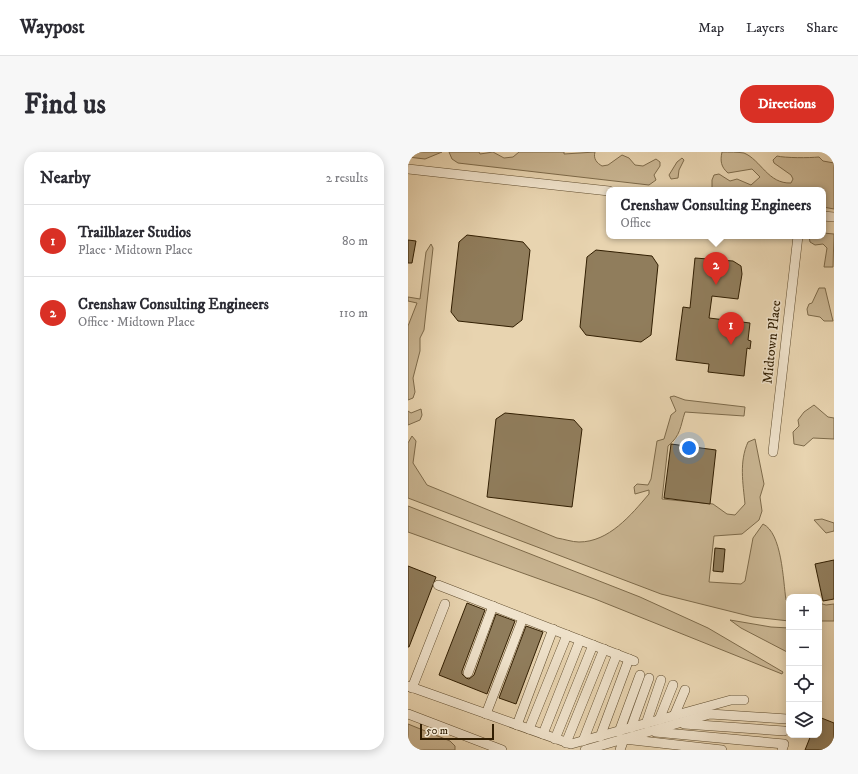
<!DOCTYPE html>
<meta charset="utf-8">
<style>
body{margin:0;font-family:"IM FELL DW Pica",serif;background:#f7f7f7;color:#2b2b33}
.controls{position:absolute;right:12px;bottom:12px;display:grid;overflow:hidden;border-radius:8px;box-shadow:0 2px 10px #0003}
.controls button{width:36px;height:36px;display:grid;place-items:center;padding:0;border:0;border-bottom:1px solid #e1e1e2;background:#fff;color:#2b2b33;font:20px sans-serif}
.scale{position:absolute;left:12px;bottom:10px;width:74px;box-sizing:border-box;padding-left:4px;border:2px solid #311e02;border-top:0;font-size:11px;line-height:14px;white-space:nowrap;color:#311e02;-webkit-text-stroke:3px #f0e3cc;paint-order:stroke}
.you{position:absolute;left:281px;top:296px;width:14px;height:14px;margin:-10px;border:3px solid #fff;border-radius:50%;background:#1a73e8;box-shadow:0 0 0 6px #1a73e833}
.badge{display:grid;place-items:center;width:26px;height:26px;border-radius:50%;background:#d93025;color:#fff;font-size:13px;font-weight:700}
.pin{position:absolute;translate:-50% -33px;filter:drop-shadow(0 1px 2px #0008)}
.pin::after{content:'';position:absolute;top:21px;width:14px;height:12px;background:inherit;clip-path:polygon(0 0,100% 0,50% 100%)}
.popup{position:absolute;left:198px;top:35px;width:220px;height:52px;box-sizing:border-box;display:grid;place-content:center;border-radius:8px;background:#fff;filter:drop-shadow(0 1px 3px #0005);font-size:13px;white-space:nowrap;color:#7c7c81}
.popup b{font-size:15px;color:#2b2b33}
.popup::after{content:'';position:absolute;left:50%;top:100%;margin-left:-8px;border:8px solid transparent;border-top-color:#fff}
.list{margin:0;padding:0;list-style:none}
h2{display:flex;justify-content:space-between;align-items:center;height:52px;margin:0;padding:0 16px;font-size:17px}
h2 small{font-size:13px;font-weight:400;color:#7c7c81}
.list li{display:grid;grid-template-columns:26px 1fr auto;gap:12px;align-items:center;box-sizing:border-box;height:72px;padding:0 16px;border-top:1px solid #e1e1e2}
.list b{display:block;font-size:15px;white-space:nowrap}
.list p{margin:0;font-size:13px;white-space:nowrap;color:#7c7c81}
.list em{font-size:13px;font-style:normal;color:#7c7c81}
.icon{flex:none;width:22px;height:22px;fill:none;stroke:currentColor;stroke-width:2;stroke-linecap:round;stroke-linejoin:round}
.map{position:relative;flex:none;width:426px;height:598px;overflow:hidden;border-radius:16px}
header{display:flex;align-items:center;gap:24px;box-sizing:border-box;height:56px;padding:0 20px;background:#fff;border-bottom:1px solid #e1e1e2}
header strong{font-size:19px}
nav{display:flex;gap:22px;margin-inline-start:auto;font-size:14px}
.intro{display:flex;align-items:center;justify-content:space-between;box-sizing:border-box;height:96px;padding:0 24px}
h1{margin:0;font-size:28px}
.button{padding:10px 18px;border-radius:16px;background:#d93025;color:#fff;font-size:14px;font-weight:700}
main{display:flex;gap:24px;padding:0 24px}
aside{flex:1;background:#fff;border-radius:16px;box-shadow:0 2px 10px #0003}
.map>svg:first-child{display:block}
</style>
<header>
<strong>Waypost</strong>
<nav><a>Map</a><a>Layers</a><a>Share</a></nav>
</header>
<div class="intro"><h1>Find us</h1><a class="button">Directions</a></div>
<main>
<aside>
<h2>Nearby<small>2 results</small></h2>
<ul class="list">
<li><span class="badge">1</span><div><b>Trailblazer Studios</b><p>Place · Midtown Place</p></div><em>80 m</em></li>
<li><span class="badge">2</span><div><b>Crenshaw Consulting Engineers</b><p>Office · Midtown Place</p></div><em>110 m</em></li>
</ul>
</aside>
<div class="map">
<svg width="426" height="598" viewBox="0 0 426 598">
<rect width="100%" height="100%" fill="#e8d4b0"/>
<filter id="stains"><feTurbulence type="fractalNoise" baseFrequency=".005" numOctaves="4"/><feColorMatrix values="0 0 0 0 .2 0 0 0 0 .09 0 0 0 0 .02 0 0 0 .5 -.17"/></filter>
<radialGradient id="worn" r=".72"><stop offset=".6" stop-color="#630" stop-opacity="0"/><stop offset="1" stop-color="#630" stop-opacity=".3"/></radialGradient>
<g fill="#c9b592" stroke="#7d6a4a">
<polygon points="0,0 34,0 17,7 0,5"/>
<path d="M 41,0 L 71,0 L 72,2 L 85,0 L 96,6 L 105,5 L 111,0 L 156,0 L 156,2 L 187,0 C 185,7 189,11 194,14 L 200,13 L 214,3 L 221,6 L 227,13 L 235,14 L 248,7 L 252,10 L 252,14 L 246,23 L 248,28 L 241,33 L 50,11 L 44,7 Z"/>
<path d="M 314,0 C 321,0 330,0 336,1 C 353,8 360,32 383,31 L 385,27 L 383,23 L 366,11 L 365,8 L 369,4 C 377,6 401,6 411,5 L 415,9 L 426,11 L 426,57 L 415,55 L 415,38 L 304,38 L 304,28 L 306,23 L 311,22 L 322,29 L 329,27 L 343,33 L 352,25 L 344,17 L 320,21 C 313,15 312,9 314,0 Z"/>
<polygon points="274,6 276,8 271,18 270,26 263,27 261,23 269,10"/>
<polygon points="415,81 426,82 425,115 416,115 419,96 415,92 407,93 402,90 401,84 415,84"/>
<polygon points="23,92 25,96 16,178 12,186 12,199 5,226 7,240 5,246 0,248 0,174 9,151 0,149 0,145 12,147 18,100"/>
<polygon points="411,136 417,136 425,169 416,169 412,165 400,163 399,157 401,152 404,151"/>
<path d="M 266,244 L 277,248 L 337,255 L 336,264 L 277,260 C 272,275 273,283 260,294 L 254,347 L 305,352 L 319,362 L 327,363 L 337,352 C 335,331 331,310 340,290 L 347,287 L 356,332 L 352,345 L 354,359 L 351,368 L 334,382 L 306,384 L 301,430 L 333,432 L 337,429 L 345,386 L 355,372 C 374,381 375,428 378,448 L 381,449 L 381,469 L 345,465 L 253,442 L 0,346 L 0,291 L 4,284 L 8,289 L 5,311 L 19,333 L 149,386 C 156,387 164,390 171,390 C 201,390 223,363 241,342 L 241,338 L 227,342 L 226,335 L 229,332 L 240,333 L 243,327 L 249,289 L 256,287 L 263,263 L 268,259 L 262,245 Z"/>
<polygon points="406,253 420,265 426,266 426,287 405,286 396,294 386,292 385,280 391,274 390,268 396,260"/>
<polygon points="13,257 14,263 12,268 0,273 0,259 3,261"/>
<polygon points="0,354 232,445 300,476 375,520 374,522 187,447 0,380"/>
<polygon points="414,367 426,371 426,379 418,381 406,368"/>
<polygon points="411,451 418,453 426,452 426,469 411,469"/>
<polygon points="322,468 363,475 381,476 381,501 333,476"/>
<polygon points="0,572 42,589 47,594 47,598 0,598"/>
</g>
<g fill="#907d5c" stroke="#311e02">
<polygon points="59,83 115,90 122,98 114,168 105,175 50,169 43,160 51,90"/>
<polygon points="0,88 8,89 4,111 0,111"/>
<polygon points="188,98 244,104 250,113 243,183 233,190 178,183 172,175 179,105"/>
<polygon points="287,106 325,109 333,114 334,122 330,147 304,144 301,166 342,171 340,188 343,189 342,197 339,196 336,224 300,220 301,212 268,208 275,155 282,156"/>
<polygon points="97,261 166,268 174,277 164,355 79,345 88,267"/>
<polygon points="263,292 308,298 302,352 256,346"/>
<polygon points="307,396 317,397 315,420 305,419"/>
<polygon points="426,408 426,447 415,449 407,412"/>
<polygon points="0,414 28,425 1,495 0,495"/>
<polygon points="59,451 77,458 54,519 54,522 58,526 61,527 66,523 88,462 107,469 79,542 31,523"/>
<polygon points="118,474 135,480 108,552 91,546"/>
<polygon points="411,565 426,571 426,598 397,598 403,583 411,583"/>
</g>
<g fill="none" stroke-linecap="round" stroke-linejoin="round">
<defs>
<g id="minor">
<polyline points="0,17 201,39"/>
<polyline points="415,64 426,65"/>
<polyline points="365,300 390,84"/>
<polyline points="30,433 226,509"/>
<polyline points="60,521 85,454"/>
<polyline points="0,534 163,592 323,548 336,548"/>
<polyline points="4,536 37,452"/>
<polyline points="0,562 94,598"/>
<polyline points="78,562 115,466"/>
<polyline points="266,564 277,538"/>
<polyline points="251,568 265,533"/>
<polyline points="238,572 253,528"/>
<polyline points="276,572 376,579"/>
<polyline points="109,573 145,477"/>
<polyline points="223,576 241,526"/>
<polyline points="121,577 159,483"/>
<polyline points="211,580 232,523"/>
<polyline points="247,580 376,592 374,598"/>
<polyline points="135,582 172,488"/>
<polyline points="192,585 221,507"/>
<polyline points="147,587 185,493"/>
<polyline points="175,589 209,502"/>
<polyline points="158,591 196,497"/>
<polyline points="177,598 302,562 379,567"/>
<polyline points="212,598 216,587 314,598"/>
</g>
</defs>
<use href="#minor" stroke="#5f4c2e" stroke-width="10"/>
<use href="#minor" stroke="#f0e3cc" stroke-width="9"/>
</g>
<g text-anchor="middle" dominant-baseline="central" stroke-width="3" stroke-linejoin="round" paint-order="stroke">
<g font-size="14" fill="#311e02" stroke="#f0e3cc">
<text transform="translate(364 190) rotate(-84)">Midtown Place</text>
</g>
</g>
<rect width="100%" height="100%" filter="url(#stains)"/>
<rect width="100%" height="100%" fill="url(#worn)"/>
</svg>
<div class="controls">
<button>+</button>
<button>−</button>
<button><svg class="icon" aria-label="locate" viewBox="0 0 24 24"><circle cx="12" cy="12" r="6"/><path d="M12 2v4M12 18v4M2 12h4M18 12h4"/></svg></button>
<button><svg class="icon" aria-label="layers" viewBox="0 0 24 24"><path d="M12 4l9 5-9 5-9-5zM3 14l9 5 9-5"/></svg></button>
</div>
<div class="scale">50 m</div>
<div class="you"></div>
<div class="pin badge" style="left:323px;top:193px">1</div>
<div class="pin badge" style="left:308px;top:133px">2</div>
<div class="popup"><b>Crenshaw Consulting Engineers</b>Office</div>
</div>
</main>
